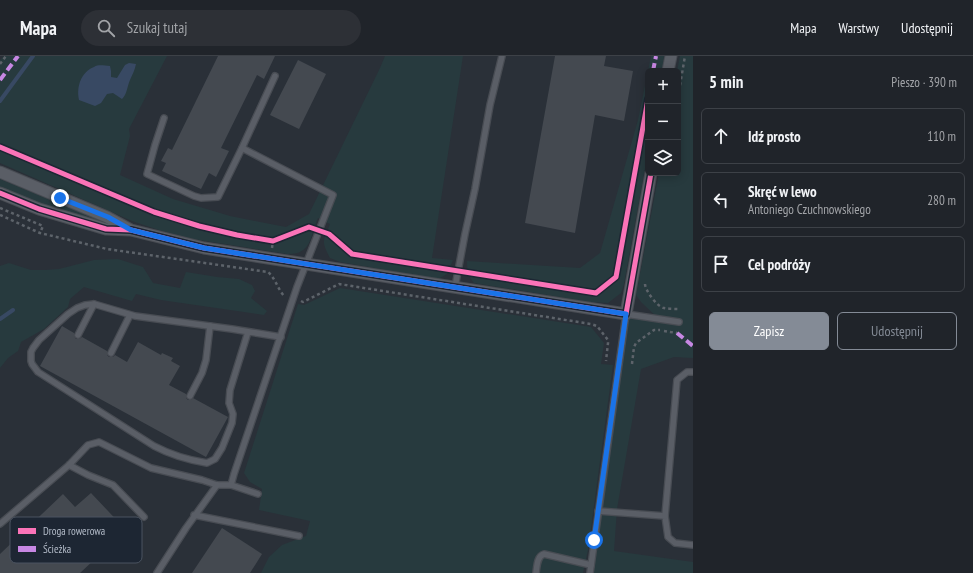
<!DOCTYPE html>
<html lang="pl">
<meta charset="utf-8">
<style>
body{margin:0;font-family:"PT Sans Narrow",sans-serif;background:#2d3036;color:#f1f3f6}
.controls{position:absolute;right:12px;top:12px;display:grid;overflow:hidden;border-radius:6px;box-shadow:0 2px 10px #0003}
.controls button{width:36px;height:36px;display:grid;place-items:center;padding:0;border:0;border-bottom:1px solid #3d4147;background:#20242a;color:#f1f3f6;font:20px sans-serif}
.stop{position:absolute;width:12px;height:12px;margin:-9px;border:3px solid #1a73e8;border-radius:50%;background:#fff}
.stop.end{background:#1a73e8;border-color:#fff;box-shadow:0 1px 4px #0008}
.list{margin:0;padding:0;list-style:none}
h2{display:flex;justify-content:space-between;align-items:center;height:52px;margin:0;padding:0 16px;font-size:17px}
h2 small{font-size:13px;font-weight:400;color:#a2a4a8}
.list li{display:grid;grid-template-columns:26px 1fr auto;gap:12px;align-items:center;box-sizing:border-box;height:56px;margin:0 8px 8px;padding:0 8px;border:1px solid #3d4147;border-radius:6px}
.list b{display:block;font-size:15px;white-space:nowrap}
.list p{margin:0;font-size:13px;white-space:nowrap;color:#a2a4a8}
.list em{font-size:13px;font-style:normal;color:#a2a4a8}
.actions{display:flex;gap:8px;padding:12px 16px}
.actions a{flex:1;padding:9px 0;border:1px solid #848b96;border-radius:6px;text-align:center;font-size:14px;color:#848b96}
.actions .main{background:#848b96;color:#fff}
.icon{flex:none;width:22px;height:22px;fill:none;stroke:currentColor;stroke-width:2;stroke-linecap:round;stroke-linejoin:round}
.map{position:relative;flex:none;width:693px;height:517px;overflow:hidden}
header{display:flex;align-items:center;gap:24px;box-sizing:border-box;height:56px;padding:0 20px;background:#20242a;border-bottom:1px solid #3d4147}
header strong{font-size:19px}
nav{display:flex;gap:22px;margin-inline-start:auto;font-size:14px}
.search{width:280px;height:36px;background:#2d3036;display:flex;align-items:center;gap:10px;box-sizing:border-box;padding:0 14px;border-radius:22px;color:#a2a4a8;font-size:15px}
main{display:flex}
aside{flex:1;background:#20242a}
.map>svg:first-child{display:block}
</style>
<header>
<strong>Mapa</strong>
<div class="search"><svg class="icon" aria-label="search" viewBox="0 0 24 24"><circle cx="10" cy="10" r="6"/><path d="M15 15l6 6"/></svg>Szukaj tutaj</div>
<nav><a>Mapa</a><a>Warstwy</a><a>Udostępnij</a></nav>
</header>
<main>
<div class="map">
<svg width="693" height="517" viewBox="0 0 693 517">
<rect width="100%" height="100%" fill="#2a3038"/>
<g fill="#273a3e">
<path d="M 4,0 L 167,0 L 129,73 L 130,80 L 120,119 L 173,143 L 230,160 L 260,166 L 286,171 L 309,158 L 380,12 L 385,0 L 463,0 L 432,202 L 453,204 L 447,218 L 438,223 L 340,206 L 330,202 C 321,185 323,185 330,168 L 318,162 C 310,180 312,199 287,198 L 193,183 L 162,175 L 132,165 L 0,107 L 0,4 Z"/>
<path d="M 651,0 L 664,0 L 663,15 L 648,15 L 648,96 L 624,228 L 621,237 L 608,247 L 590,246 L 474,227 C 468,220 467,214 467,205 L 580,212 L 600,197 L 638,64 Z"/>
<polygon points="680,0 693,0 693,302 674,301 641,313 617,453 614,495 693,506 693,517 590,517 626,258 659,263 641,246 636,239 659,117 678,117 678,15 677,15"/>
<polygon points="0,123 67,151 117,167 115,173 26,143 0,132"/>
<polygon points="118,203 143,211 153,227 180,232 186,216 217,221 239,223 252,229 255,235 251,242 267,255 264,259 161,244 136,238 132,245 84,231 70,243 68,251 44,273 21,286 18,295 8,302 0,312 0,210 9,207 31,214 45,214 59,213 94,204"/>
<polygon points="340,232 591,271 604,287 601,308 613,309 588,494 583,517 261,517 269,501 282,489 306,480 310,465 259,454 262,433 250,426 244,417 298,248 304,249"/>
</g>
<path fill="#384963" d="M 129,7 L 136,8 C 135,14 132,19 130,24 C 127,31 127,38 122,43 L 113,37 L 107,38 L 101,47 L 95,50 L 79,44 C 76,31 81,16 94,11 C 99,8 104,10 110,10 L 111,15 L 111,21 L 117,22 L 125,9 Z"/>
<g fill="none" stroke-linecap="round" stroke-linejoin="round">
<g stroke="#384963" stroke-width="4">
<polyline points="0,45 33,0"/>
<polyline points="0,263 13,254"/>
</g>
</g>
<g fill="#444950">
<polygon points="218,0 275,0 264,23 257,19 221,92 229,95 216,121 209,117 201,133 162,115 166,107 161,105 168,92 172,94"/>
<polygon points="555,0 606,0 604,10 633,15 624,65 595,59 575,177 525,167"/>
<polygon points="298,4 326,18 299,73 270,59"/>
<polygon points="62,270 74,277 74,280 76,283 79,283 82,281 107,295 107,299 109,301 113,301 115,299 127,306 138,286 161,299 162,297 173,302 171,305 180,310 169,329 186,338 186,342 188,344 191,344 193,342 228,361 206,401 40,310"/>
<polygon points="91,437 126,474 80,517 0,517 0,498 63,438 75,451"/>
<polygon points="222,472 262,498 250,517 192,517"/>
</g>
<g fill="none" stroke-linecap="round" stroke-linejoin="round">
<defs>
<g id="service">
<polyline points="164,62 155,89 147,118 194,140 201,142 218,141 242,92 275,20"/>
<polyline points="455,231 465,178 475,133 490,49 502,0"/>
<path d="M 248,276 L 230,334 L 229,347 L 233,358 L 232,367 L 222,392 L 215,403 L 207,407 C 188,404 171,399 154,390 L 38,316 L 32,308 L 31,305 L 31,296 L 33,292 L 39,284 L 68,258 L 77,252 L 85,249 L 94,248 L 135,260 L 232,273 L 281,281"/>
<polyline points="78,279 94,248"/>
<polyline points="111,297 130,259"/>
<polyline points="190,340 202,317 206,304 210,270"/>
<polyline points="69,409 88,419 113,429 144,461"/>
<polyline points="231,429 234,418 297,231 333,139 242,92"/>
<polyline points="598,455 665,460 668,481 675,487 693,489"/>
<polyline points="194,459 299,480"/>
<polyline points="665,460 677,324 687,316 693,316"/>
<polyline points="0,468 69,409 88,389 99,386 151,412 202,424 217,429 231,429 258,438"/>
<polyline points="157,517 186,472 217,429"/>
<path d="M 536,517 C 537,510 537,500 544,498 L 591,509"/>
<polyline points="590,517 626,258 679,266"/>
</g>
<g id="minor">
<polyline points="668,15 671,0"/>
<polyline points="0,116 107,161 129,173"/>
<polyline points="0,137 39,153 106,173 131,174 204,192 626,258 651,117"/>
</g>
</defs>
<use href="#service" stroke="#484c53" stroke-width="8"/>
<use href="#minor" stroke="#484c53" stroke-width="13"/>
<g stroke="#5d636a" stroke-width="2.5" stroke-dasharray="3 3" stroke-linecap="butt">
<polyline points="0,8 6,0"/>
<polyline points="678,41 685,0"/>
<polyline points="0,152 43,170 40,177"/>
<path d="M 0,159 L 40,177 L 107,193 L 268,216 C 276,223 278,234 285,241"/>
<polyline points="272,192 273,185"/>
<path d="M 645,228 C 645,234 657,251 664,252 C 669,253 675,253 680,253"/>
<polyline points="301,245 303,246 339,228 591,268 597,270 608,284 608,287 606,305"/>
<polyline points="664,275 677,277"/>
<polyline points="632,308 634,291 636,287 654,274 660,274"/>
</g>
<use href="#service" stroke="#5a5e66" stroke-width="5.5"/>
<use href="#minor" stroke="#5a5e66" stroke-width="11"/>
<g stroke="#c787e3" stroke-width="4" stroke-dasharray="8 4" stroke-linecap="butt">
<polyline points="653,15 656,0"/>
<polyline points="0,24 18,0"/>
<polyline points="677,277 693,290"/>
</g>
<defs>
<g id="cycleway">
<polyline points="0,91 154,156 199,170 237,179 273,185 309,171 329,178 352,198 596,237 616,221 648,43"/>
<polyline points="0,137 39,153 106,173 131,174 204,192 626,258 651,117"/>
</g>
</defs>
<use href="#cycleway" stroke="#1d2633" stroke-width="8"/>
<use href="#cycleway" stroke="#fb73b8" stroke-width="5"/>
</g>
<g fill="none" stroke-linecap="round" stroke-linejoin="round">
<polyline stroke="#1a73e8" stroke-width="5" points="60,142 108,161 131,174 204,192 626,258 594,484"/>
</g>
<rect x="10" y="461" width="132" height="46" rx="6" fill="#1d2633" stroke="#4a5360" stroke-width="1"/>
<rect x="18" y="472" width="18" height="6" fill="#fb73b8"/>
<rect x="18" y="490" width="18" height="6" fill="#c787e3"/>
<g font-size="11" fill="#b4bcc9">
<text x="43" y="479">Droga rowerowa</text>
<text x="43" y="497">Ścieżka</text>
</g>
</svg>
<div class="controls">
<button>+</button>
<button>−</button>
<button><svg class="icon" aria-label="layers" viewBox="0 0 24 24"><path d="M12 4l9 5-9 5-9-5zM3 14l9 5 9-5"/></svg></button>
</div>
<div class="stop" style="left:594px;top:484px"></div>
<div class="stop end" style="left:60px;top:142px"></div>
</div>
<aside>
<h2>5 min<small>Pieszo · 390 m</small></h2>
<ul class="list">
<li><svg class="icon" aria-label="ahead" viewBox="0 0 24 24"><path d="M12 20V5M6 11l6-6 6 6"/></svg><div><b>Idź prosto</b></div><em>110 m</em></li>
<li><svg class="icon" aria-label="left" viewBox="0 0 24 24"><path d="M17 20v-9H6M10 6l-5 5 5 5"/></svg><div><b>Skręć w lewo</b><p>Antoniego Czuchnowskiego</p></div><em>280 m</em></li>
<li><svg class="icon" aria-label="arrive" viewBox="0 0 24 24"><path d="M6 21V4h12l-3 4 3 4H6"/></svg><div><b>Cel podróży</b></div></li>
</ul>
<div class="actions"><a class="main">Zapisz</a><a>Udostępnij</a></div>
</aside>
</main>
